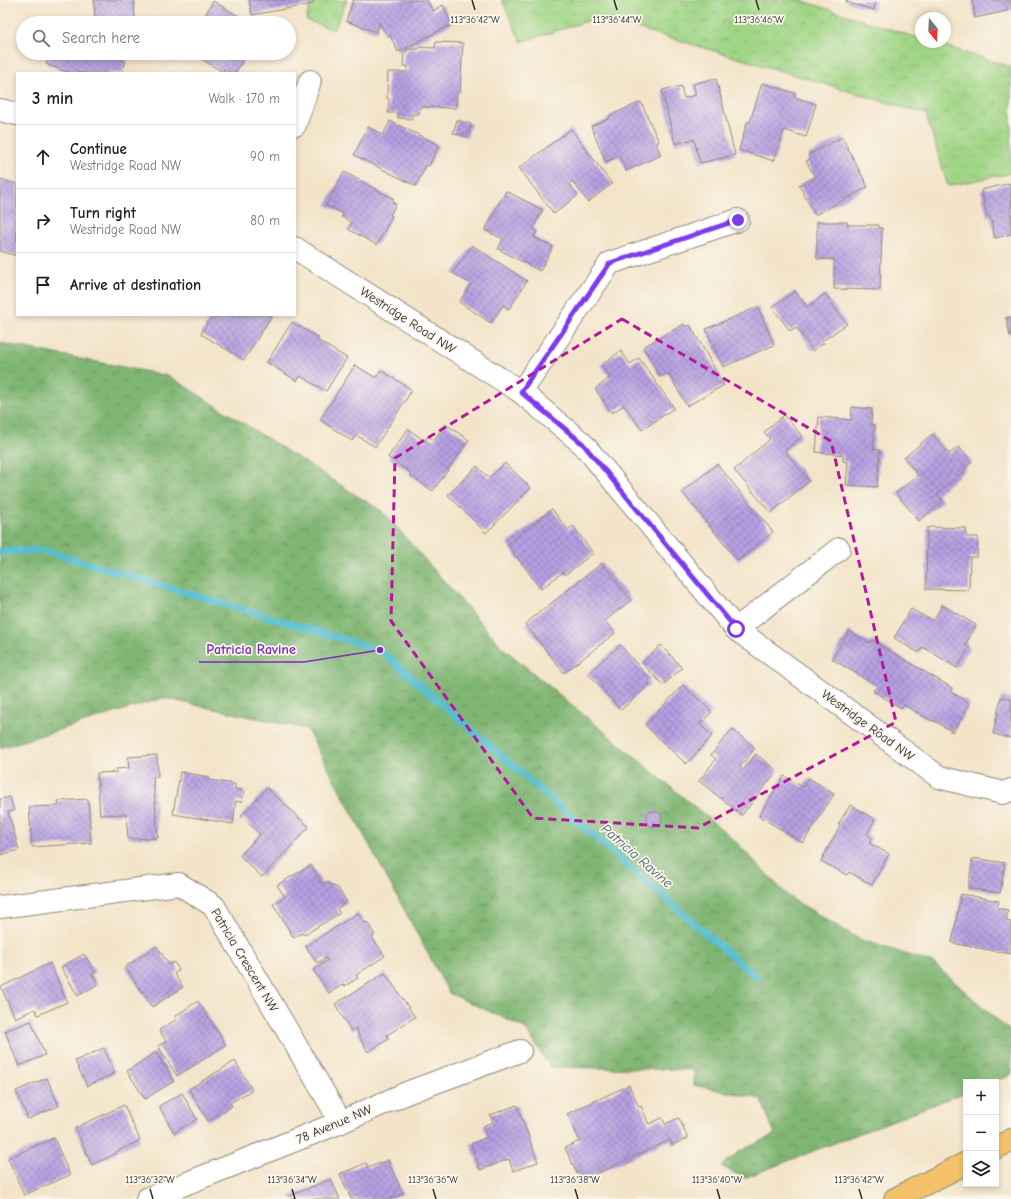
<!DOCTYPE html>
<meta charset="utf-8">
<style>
body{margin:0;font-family:"Comic Neue",sans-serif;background:#f2f2f2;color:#202124}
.controls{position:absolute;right:12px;bottom:12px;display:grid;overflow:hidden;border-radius:0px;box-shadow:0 2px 6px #0003}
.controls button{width:36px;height:36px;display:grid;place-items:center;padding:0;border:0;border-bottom:1px solid #e0e0e0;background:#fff;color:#202124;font:20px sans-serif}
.compass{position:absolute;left:915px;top:12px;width:36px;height:36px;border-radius:50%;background:#fff;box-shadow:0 2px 6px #0003;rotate:162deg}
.stop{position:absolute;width:12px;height:12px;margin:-9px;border:3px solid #7c3aed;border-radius:50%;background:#fff}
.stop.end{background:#7c3aed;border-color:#fff;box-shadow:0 1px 4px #0008}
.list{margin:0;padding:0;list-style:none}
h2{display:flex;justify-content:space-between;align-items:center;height:52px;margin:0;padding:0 16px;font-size:17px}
h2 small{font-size:13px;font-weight:400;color:#757577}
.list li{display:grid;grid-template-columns:26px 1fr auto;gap:12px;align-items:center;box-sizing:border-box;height:64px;padding:0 16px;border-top:1px solid #e0e0e0}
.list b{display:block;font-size:15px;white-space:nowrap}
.list p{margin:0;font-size:13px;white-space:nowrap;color:#757577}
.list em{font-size:13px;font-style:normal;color:#757577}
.icon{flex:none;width:22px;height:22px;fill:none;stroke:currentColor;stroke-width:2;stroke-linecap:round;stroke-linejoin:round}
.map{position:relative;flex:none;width:1011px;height:1199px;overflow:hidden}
.search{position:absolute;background:#fff;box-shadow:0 2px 6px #0003;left:16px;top:16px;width:280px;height:44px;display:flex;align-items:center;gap:10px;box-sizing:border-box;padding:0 14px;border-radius:22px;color:#757577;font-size:15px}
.panel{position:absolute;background:#fff;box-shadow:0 2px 6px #0003;left:16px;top:72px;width:280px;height:244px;border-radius:0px}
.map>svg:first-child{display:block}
</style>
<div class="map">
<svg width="1011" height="1199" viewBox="0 0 1011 1199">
<defs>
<pattern id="forest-crowns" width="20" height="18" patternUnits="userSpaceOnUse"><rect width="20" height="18" fill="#80b673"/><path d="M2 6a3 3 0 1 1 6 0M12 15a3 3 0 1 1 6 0" fill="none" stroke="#69945f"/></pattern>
<pattern id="park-crowns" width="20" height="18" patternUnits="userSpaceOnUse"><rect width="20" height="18" fill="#a0d586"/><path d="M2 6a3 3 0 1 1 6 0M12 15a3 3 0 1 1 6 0" fill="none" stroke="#8ab774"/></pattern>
<pattern id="building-cross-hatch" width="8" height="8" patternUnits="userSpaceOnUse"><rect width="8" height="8" fill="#b6a0e2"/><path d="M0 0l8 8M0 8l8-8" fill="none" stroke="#9483b7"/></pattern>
</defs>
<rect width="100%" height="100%" fill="#fbf7ec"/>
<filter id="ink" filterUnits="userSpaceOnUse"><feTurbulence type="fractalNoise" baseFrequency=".025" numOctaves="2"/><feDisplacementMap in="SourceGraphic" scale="8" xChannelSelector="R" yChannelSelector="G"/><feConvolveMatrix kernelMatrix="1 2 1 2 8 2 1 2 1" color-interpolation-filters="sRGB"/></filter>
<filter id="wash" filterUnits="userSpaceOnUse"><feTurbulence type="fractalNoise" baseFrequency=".012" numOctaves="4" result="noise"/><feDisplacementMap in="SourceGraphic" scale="16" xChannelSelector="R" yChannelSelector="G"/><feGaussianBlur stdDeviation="0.9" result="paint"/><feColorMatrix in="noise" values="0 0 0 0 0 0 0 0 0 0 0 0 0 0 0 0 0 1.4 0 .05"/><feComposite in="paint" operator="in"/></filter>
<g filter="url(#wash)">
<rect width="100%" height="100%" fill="#f3e4c9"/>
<polygon fill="url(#forest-crowns)" stroke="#56704f" points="0,343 169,376 383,512 502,647 731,837 789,897 859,939 933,963 1011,1032 1011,1075 993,1082 966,1082 966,1092 744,1178 721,1166 739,1152 775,1134 761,1099 694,1085 694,1070 550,1067 525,1028 449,993 307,729 163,698 0,748"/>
<g fill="url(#park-crowns)" stroke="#668058">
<polygon points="312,0 347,0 334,30 306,20"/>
<polygon points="502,0 800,0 921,39 921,42 932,42 1011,67 1011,173 948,186 926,114 600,17 521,42"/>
</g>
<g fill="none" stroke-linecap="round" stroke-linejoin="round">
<polyline stroke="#53bdd0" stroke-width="7" points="0,552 42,550 380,650 757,978"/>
</g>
<g id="blocks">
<g fill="url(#building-cross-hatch)">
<polygon points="94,0 134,0 135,22 95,23"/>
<polygon points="249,0 313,0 313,4 252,15"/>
<polygon points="353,0 427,0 433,11 443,5 452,24 398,52 390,35 387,36 379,22 377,32 346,21"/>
<polygon points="846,0 876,0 874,10 846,2"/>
<polygon points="972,0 1011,0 1011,10 975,18"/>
<polygon points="213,1 247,21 246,23 201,23"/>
<polygon points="436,42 463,43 460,92 457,92 456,108 420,107 419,114 412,114 412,119 398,118 398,113 388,113 389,99 387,98 388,72 407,72 408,66 403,66 404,52 407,52 407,49 419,49 419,47 435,48"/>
<polygon points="50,53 104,53 126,61 122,73 69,73 46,64"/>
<polygon points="191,53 248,53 235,73 231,73 224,69 223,72"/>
<polygon points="716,78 735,155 700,163 694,139 675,144 662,90 681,86 684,98 696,95 693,84"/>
<polygon points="762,83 795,93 794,97 816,104 806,137 784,130 774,161 739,150 747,122 750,122"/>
<polygon points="641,102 659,142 656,144 661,155 626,171 619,156 606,162 591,126 610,118 609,116"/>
<polygon points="457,120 471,124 467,137 453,133"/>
<polygon points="390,121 439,145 429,166 426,165 416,186 354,155 368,127 383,135"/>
<polygon points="571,129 612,184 588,202 572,181 569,184 578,195 554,214 519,168"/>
<polygon points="842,137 868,187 815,215 799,185 815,177 806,161 810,159 808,155"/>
<polygon points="344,172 394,199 392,202 396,204 390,215 392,216 377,245 348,229 352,223 342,217 344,214 326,205"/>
<polygon points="0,179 17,184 17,256 0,251"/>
<polygon points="1011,183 1011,234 995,238 990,216 987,217 981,190"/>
<polygon points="506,191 543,210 533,228 537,231 534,237 553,247 540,271 498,249 503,239 485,230"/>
<polygon points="817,222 847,222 847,225 879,225 879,228 882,228 880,290 834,289 834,259 817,259"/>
<polygon points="472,245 527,281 509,309 503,305 491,323 459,302 471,284 453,273"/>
<polygon points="795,291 807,307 825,294 847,324 822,341 824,343 813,351 796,327 790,331 772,307"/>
<polygon points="758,307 774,345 723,367 706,329"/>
<polygon points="212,315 272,315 244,360 201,334"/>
<polygon points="1011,317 1011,337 1010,337 1006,318"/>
<polygon points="292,322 319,338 317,340 347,358 326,391 300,376 297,381 267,362"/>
<polygon points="684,324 685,327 690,325 724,385 687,406 668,373 660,377 643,347"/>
<polygon points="621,351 630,364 639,358 674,408 642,430 624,405 612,413 595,389 610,378 601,365"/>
<polygon points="355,365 376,378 381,370 412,390 375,447 356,435 352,441 320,420"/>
<polygon points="852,407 872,409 871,425 875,425 873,449 880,450 877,487 846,485 848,462 843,461 843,455 816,452 819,417 851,420"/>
<polygon points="784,415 802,436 785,451 809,481 771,513 734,470 770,439 764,432"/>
<polygon points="445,424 469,440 433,491 410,475 411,473 388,457 408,429 425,441 428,436 434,440"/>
<polygon points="932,434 949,454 959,447 972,462 964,468 965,470 937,494 943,501 919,521 896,493 918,475 904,458"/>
<polygon points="505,463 531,488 486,533 448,495 477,466 489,478"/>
<polygon points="717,464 773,532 738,561 682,492"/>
<polygon points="552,509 568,530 573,526 593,553 565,575 563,572 541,589 507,544"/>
<polygon points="932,527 966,528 966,537 978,537 977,557 970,557 969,590 926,589 927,528"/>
<polygon points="602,563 631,600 605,621 615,633 564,673 525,624"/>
<polygon points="942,605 976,625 965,645 970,647 957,668 923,647 919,653 894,638 911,609 933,621"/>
<polygon points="849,631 870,643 872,640 952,688 950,691 970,704 953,732 933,720 932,721 904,705 901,708 873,691 877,686 832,659"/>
<polygon points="620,645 650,679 648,682 650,684 621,710 588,673"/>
<polygon points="661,645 682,668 663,685 642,663"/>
<polygon points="683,685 712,712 700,724 712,736 686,764 645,725"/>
<polygon points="1001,697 1011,699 1011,738 993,734"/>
<polygon points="732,729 755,748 740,767 743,770 756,754 777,771 742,815 699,781 716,759 711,755"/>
<polygon points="157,755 158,777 153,777 158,838 128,839 126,814 100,815 97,773 117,772 116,769 129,768 128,757"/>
<polygon points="180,772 209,777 208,780 235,784 235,789 244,791 242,802 236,801 233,824 173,814"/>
<polygon points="784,776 803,787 809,778 834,794 803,843 759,816"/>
<polygon points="267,788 309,827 262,877 240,856 260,834 241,816"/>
<polygon points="10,797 14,811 8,812 19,850 0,855 0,799"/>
<polygon points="88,799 91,843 32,847 29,807 59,806 58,801"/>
<polygon points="850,805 875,819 867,834 872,838 869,843 889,854 872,885 849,872 847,875 821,861 840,826 838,825"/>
<circle cx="654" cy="819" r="8"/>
<polygon points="973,858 1005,863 1000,893 968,888"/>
<polygon points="311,865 322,884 326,882 338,888 347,902 337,909 340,913 304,935 302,933 294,938 273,904 285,897 277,885"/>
<polygon points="961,894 999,901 997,908 1008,910 1006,921 1011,922 1011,954 952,943"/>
<polygon points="358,913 365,923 367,922 375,935 372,937 385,956 356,975 358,978 345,986 344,984 329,993 313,970 328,960 326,958 317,963 306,946"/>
<polygon points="157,946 169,965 174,962 179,970 174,974 183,987 152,1007 125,967"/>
<polygon points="84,954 95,972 92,974 98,984 78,996 61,967"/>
<polygon points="50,963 67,1002 38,1015 35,1009 15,1018 1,987"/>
<polygon points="385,973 415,1017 387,1035 389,1039 368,1052 357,1032 358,1031 356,1028 351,1031 335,1004"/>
<polygon points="198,1001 226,1045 177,1076 158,1046 166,1041 159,1030 177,1019 175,1016"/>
<polygon points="31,1021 45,1055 19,1066 5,1031"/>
<polygon points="104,1048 115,1073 87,1086 75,1061"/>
<polygon points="156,1052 174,1081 145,1099 127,1071"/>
<polygon points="235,1061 252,1090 230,1103 232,1106 208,1121 189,1089"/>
<polygon points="47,1078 59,1106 28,1119 16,1091"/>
<polygon points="629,1085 639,1107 641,1106 649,1124 662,1118 665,1124 679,1118 688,1138 672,1145 670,1140 581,1181 565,1148 580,1141 567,1114"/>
<polygon points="182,1093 197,1119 174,1133 159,1106"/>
<polygon points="124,1105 140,1140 116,1152 117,1153 92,1165 75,1128"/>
<polygon points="517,1105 538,1162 513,1171 509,1159 480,1170 471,1144 487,1137 483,1126 493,1122 490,1115"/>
<polygon points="54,1138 70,1175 24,1195 8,1158"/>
<polygon points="388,1160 403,1194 390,1199 351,1199 340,1174 366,1163 368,1168"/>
<polygon points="331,1179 340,1199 292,1199 290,1196"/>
</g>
</g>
</g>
<g filter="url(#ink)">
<use href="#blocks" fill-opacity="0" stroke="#8f887a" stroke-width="1"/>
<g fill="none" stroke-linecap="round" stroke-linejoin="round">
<defs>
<g id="minor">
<polyline points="0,110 17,114"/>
<polyline points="295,125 310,81"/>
<polyline points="295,248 521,392 583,444 736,629 939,777 1003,793 1011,790"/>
<polyline points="521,392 610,263 738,220"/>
<polyline points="736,629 839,549"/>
<polyline points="0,907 179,884 214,906 341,1122"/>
<polyline points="147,1199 341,1122 409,1092 520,1051"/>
</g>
<g id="highway">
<polyline points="996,1148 1011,1140"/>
<polyline points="895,1199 966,1163"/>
</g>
</defs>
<use href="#minor" stroke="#8f887a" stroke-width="24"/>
<use href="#highway" stroke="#8f887a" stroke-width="24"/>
<use href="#minor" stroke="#fff" stroke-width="22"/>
<use href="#highway" stroke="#f3c26a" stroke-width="22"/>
</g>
</g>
<g fill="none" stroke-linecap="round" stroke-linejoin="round" filter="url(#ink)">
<polyline stroke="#7c3aed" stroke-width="5" points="736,629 583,444 521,392 610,263 738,220"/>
</g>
<path fill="none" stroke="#b5179e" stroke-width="3" stroke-dasharray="8 5" stroke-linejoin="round" d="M 622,319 L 831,441 L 896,722 L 698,828 L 533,818 L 391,621 L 395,458 Z"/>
<path fill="none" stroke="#2b2b2b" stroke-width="1.5" d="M 472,0 L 475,10M 614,0 L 617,10M 756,0 L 759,10M 150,1189 L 153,1199M 292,1189 L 295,1199M 433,1189 L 436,1199M 575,1189 L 578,1199M 717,1189 L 720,1199M 859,1189 L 862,1199"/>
<g text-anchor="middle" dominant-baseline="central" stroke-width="3.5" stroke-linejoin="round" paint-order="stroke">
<g font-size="13" fill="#2b2b2b" stroke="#fbf7ec">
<text transform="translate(408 320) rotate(33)">Westridge Road NW</text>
<text transform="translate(868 725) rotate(36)">Westridge Road NW</text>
<text transform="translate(245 960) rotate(59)">Patricia Crescent NW</text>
<text transform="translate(334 1124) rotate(-23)">78 Avenue NW</text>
</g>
<g font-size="14" font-style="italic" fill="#395e65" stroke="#fbf7ec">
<text transform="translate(637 856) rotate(41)">Patricia Ravine</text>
</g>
</g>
<g font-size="10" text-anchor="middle" fill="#2b2b2b" stroke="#fbf7ec" stroke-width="3.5" stroke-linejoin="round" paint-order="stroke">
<text x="475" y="23">113°36'42"W</text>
<text x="617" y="23">113°36'44"W</text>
<text x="759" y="23">113°36'46"W</text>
<text x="150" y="1183">113°36'32"W</text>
<text x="292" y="1183">113°36'34"W</text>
<text x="433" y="1183">113°36'36"W</text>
<text x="575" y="1183">113°36'38"W</text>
<text x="717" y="1183">113°36'40"W</text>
<text x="859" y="1183">113°36'42"W</text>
</g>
<path fill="none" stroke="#7b2cbf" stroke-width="1.5" d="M380 650L304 662H199"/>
<circle fill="#7b2cbf" stroke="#fbf7ec" stroke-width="1.5" cx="380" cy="650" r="4"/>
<g font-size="14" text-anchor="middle" font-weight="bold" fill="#7b2cbf" stroke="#fbf7ec" stroke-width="3.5" stroke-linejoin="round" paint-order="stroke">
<text x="251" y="654">Patricia Ravine</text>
</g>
</svg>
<div class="controls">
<button>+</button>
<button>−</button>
<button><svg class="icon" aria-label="layers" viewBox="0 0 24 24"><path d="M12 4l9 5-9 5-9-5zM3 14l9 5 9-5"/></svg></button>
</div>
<svg class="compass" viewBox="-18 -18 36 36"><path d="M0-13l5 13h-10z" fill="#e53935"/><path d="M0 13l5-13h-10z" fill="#757577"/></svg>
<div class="stop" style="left:736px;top:629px"></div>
<div class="stop end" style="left:738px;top:220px"></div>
<div class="search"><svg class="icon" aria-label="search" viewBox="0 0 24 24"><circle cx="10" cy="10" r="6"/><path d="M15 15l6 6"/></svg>Search here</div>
<section class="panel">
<h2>3 min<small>Walk · 170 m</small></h2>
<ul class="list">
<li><svg class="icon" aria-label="ahead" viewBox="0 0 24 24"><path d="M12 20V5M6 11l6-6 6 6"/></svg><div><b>Continue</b><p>Westridge Road NW</p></div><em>90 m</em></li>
<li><svg class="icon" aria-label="right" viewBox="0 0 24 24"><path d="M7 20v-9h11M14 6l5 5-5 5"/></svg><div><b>Turn right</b><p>Westridge Road NW</p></div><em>80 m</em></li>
<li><svg class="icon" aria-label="arrive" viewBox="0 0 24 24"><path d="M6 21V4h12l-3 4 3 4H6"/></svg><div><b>Arrive at destination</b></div></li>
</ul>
</section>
</div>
